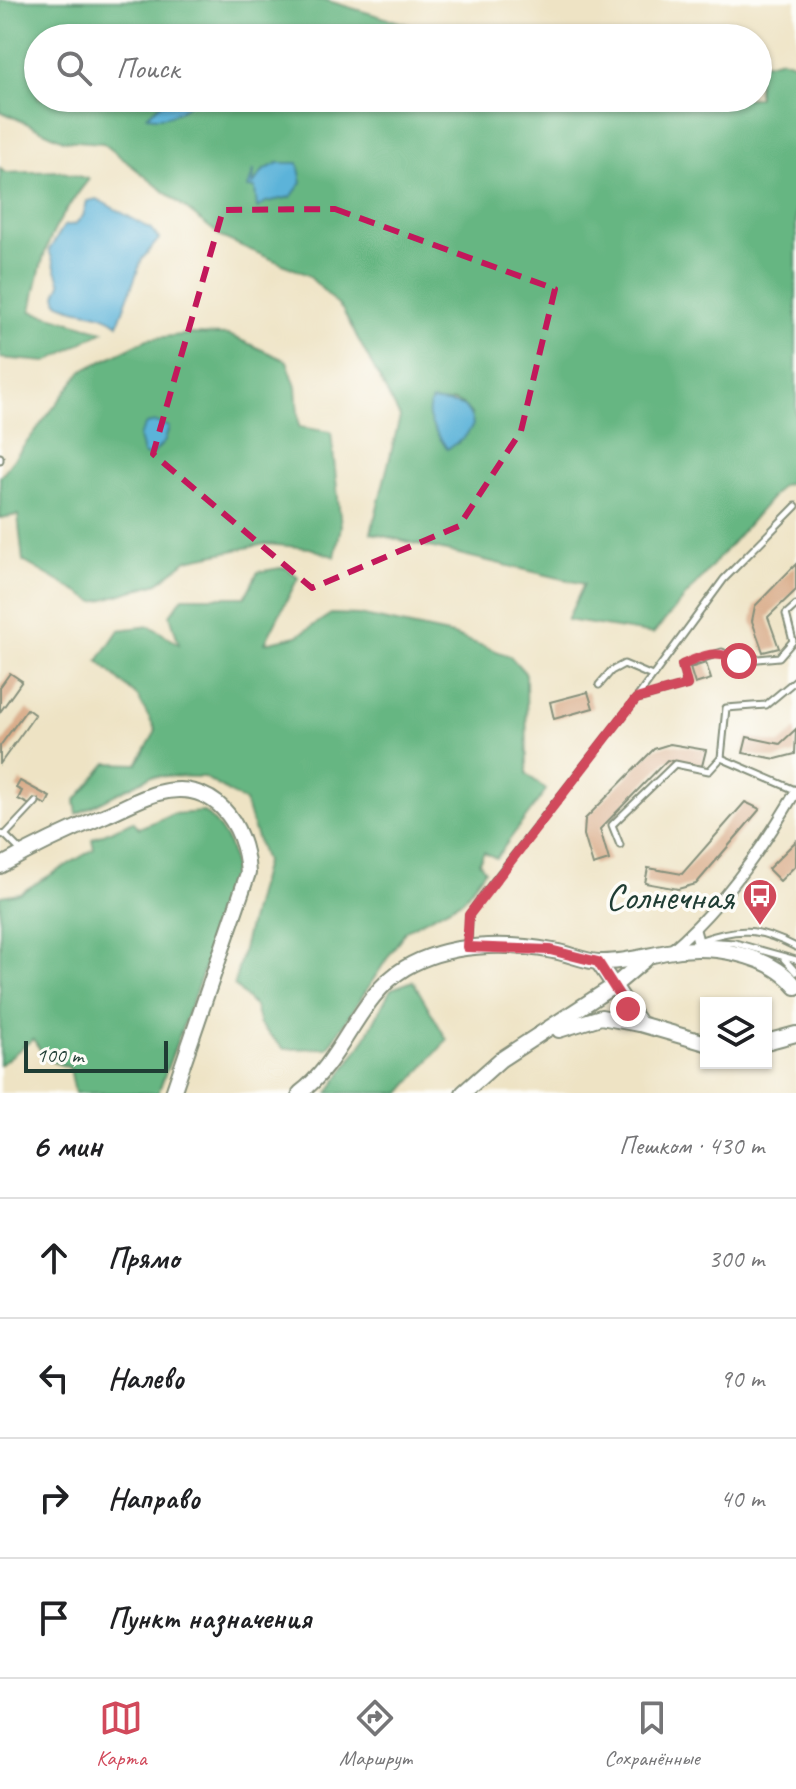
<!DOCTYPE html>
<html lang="ru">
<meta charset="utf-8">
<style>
body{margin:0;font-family:Caveat,sans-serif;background:#f6f6f6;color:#202124}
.controls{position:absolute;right:24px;bottom:24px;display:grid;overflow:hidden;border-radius:0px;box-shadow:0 2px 6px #0004}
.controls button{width:72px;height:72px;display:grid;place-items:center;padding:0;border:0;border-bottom:2px solid #e0e0e0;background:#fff;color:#202124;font:40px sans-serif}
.scale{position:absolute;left:24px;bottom:20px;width:144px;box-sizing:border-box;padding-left:8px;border:4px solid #1f3d34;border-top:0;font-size:22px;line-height:28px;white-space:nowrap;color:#1f3d34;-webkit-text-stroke:6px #fdfcf7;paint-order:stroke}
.stop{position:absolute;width:24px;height:24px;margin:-18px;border:6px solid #d1495b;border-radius:50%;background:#fff}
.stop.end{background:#d1495b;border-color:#fff;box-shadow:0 2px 8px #0008}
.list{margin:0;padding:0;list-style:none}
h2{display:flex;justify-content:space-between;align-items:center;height:104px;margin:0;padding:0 32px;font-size:34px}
h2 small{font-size:26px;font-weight:400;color:#757577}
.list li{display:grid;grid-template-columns:52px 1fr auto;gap:24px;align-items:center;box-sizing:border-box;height:120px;padding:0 32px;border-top:2px solid #e0e0e0}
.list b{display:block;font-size:30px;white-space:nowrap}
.list em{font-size:26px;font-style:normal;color:#757577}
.icon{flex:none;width:44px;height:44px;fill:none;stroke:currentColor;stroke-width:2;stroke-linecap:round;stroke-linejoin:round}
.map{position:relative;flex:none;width:796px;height:1093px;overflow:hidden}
.search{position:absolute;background:#fff;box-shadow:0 2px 6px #0004;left:24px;right:24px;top:24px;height:88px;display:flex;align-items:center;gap:20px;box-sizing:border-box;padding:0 28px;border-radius:44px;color:#757577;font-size:30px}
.sheet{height:584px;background:#fff}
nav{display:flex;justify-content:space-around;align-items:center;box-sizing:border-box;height:112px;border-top:2px solid #e0e0e0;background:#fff;font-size:22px;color:#757577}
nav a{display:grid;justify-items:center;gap:4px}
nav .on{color:#d1495b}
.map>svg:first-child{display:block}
</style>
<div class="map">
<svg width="796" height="1093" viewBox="0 0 796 1093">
<rect width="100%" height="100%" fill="#fdfcf7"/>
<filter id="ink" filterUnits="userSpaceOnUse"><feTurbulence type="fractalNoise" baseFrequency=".0125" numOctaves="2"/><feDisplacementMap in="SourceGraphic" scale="16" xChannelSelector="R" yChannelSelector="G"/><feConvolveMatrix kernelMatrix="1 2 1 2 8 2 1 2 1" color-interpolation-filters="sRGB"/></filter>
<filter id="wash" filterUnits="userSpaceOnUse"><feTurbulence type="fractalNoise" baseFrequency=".006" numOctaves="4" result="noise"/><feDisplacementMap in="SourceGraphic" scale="32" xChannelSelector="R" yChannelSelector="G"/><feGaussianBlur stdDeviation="1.8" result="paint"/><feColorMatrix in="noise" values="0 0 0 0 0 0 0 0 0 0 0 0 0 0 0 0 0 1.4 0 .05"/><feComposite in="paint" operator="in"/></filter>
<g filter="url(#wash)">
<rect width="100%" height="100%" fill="#eee3c4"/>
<g fill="#66b682" stroke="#427a5b" stroke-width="2" fill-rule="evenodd">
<path d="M 0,0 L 325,0 L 453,38 L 38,38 L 38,98 L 175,98 L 162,103 L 148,116 L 192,100 L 185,98 L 758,98 L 758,65 L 782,59 L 796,64 L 796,483 L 782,485 L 653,634 L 567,620 L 584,584 L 371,533 L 400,417 L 342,309 L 308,275 L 223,238 L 103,143 L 63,140 L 0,111 ZM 264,170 L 293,191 L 291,197 L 266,201 L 255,188 L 249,188 L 253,174 L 252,186 ZM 454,401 L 463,405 L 472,415 L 458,443 L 444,444 C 437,419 423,431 443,403 Z"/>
<path d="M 0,168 L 5,173 L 59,171 L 89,179 C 50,227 42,251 31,311 L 103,331 L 47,362 L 0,358 Z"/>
<polygon points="190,334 229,335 287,361 296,387 299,427 331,432 341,526 335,557 310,548 265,544 187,560 158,583 95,602 23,561 18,515 0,518 0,477 82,371 147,339"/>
<polygon points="286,567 298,578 265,643 297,636 331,614 359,615 453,635 510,656 526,674 527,774 546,790 496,858 484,852 479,862 485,870 463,900 406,930 328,1048 284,1049 260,1025 255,1007 234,985 265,862 245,802 204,777 151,776 77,814 75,801 107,763 137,764 156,731 138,697 98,661 119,630 150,626 179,644 170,615 183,597 245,597 258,572"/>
<path d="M 204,812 C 231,835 236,857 233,891 L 158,1093 L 75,1093 L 70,1068 L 47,1060 L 33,1039 L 0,1065 L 0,896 L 20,893 L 94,849 L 92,839 L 133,821 L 139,828 L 173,814 Z"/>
<polygon points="413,981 447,1040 401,1093 328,1093 365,1039 391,989"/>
</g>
<g fill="#5cb3d9" stroke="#3e7886" stroke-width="2">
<path d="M 185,98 L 193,100 C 180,113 167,120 147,116 L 162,103 Z"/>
<polygon points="278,163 298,163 302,182 291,197 266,202 257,208 255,188 248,188 254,170 253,185 264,170"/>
<path d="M 97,199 L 151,229 L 159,239 L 142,259 L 118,324 C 100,309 78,314 58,303 L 56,295 L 61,284 L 49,250 L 64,226 L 75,224 L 83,216 L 87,201 Z"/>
<path d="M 432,401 C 452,405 469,399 473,425 L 464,438 L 447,449 C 439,434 421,418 432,401 Z"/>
<polygon points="156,422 169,427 165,441 150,457 143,454 139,436 146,424"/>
</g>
<g id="blocks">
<g fill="#d9ac89">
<polygon points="796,564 796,590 768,617 779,648 763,652 752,621 755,606"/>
<polygon points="706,663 711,679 695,684 690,668"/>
<polygon points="10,673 22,681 0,712 0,687"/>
<polygon points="588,692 593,708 554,719 550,702"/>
<polygon points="27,709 35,715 0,764 0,746"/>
<polygon points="796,729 795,754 776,759 743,753 747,737 780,744"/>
<polygon points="670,744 706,750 702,766 667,760 600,829 609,860 593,865 584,835 585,819 654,749"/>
<polygon points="20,781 50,797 46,805 34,798 30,805 18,799 22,791 16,788"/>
<polygon points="745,802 760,809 696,884 678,889 645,883 648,868 682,874"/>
<polygon points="796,841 796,865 780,881 768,869"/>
</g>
</g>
</g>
<g filter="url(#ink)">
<use href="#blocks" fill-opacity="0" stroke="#86907c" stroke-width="2"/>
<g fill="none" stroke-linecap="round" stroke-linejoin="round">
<defs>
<g id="lane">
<polyline points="0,457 0,460"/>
<polyline points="599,685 611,671 624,664 652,676"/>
<polyline points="637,699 687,685 682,665 722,652 739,661 779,657 793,641 786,614 796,605"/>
<polyline points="721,758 726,708 766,705 796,680"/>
<polyline points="0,834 5,835 36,802"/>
<polyline points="5,835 21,851"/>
<polyline points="620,845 612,825 675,764 709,771 721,758 795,790"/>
<path d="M 698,941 C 738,927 757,927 796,947"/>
<polyline points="703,941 735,943 796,960"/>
<polyline points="468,945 469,915 480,899 636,699 724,579 796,506"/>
<polyline points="784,959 796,972"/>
</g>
<g id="street">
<polyline points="695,930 698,941"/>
<path d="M 670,951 C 720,909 763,848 796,791"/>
</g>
<g id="secondary">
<path d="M 0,866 C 34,847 70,830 106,815 C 123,808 140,798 158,793 C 214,778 245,823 248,873 L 173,1093"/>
<polyline points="598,962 640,1024 706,1043"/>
<polyline points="559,1030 601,1017 639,1024"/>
<polyline points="766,1042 796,1034"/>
<path d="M 300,1093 C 344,1060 357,997 405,968 C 447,943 505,942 553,951 C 568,953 585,962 600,962 C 623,963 645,956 667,952 C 708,944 770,953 796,987"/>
<polyline points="463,1093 500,1060 615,985 646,959"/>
</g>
</defs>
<use href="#lane" stroke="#86907c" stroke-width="9"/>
<use href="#street" stroke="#86907c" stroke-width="13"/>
<use href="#secondary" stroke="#86907c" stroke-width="18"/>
<use href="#lane" stroke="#fff" stroke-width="5"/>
<use href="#street" stroke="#fff" stroke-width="9"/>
<use href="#secondary" stroke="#fff" stroke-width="14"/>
</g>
</g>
<g fill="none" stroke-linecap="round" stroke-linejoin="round" filter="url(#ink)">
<path stroke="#d1495b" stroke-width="10" d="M 628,1009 L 598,962 L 550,950 L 467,947 L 469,915 L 636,699 L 687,685 L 682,665 C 704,655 717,649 739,661"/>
</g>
<path fill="none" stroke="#c2185b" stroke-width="6" stroke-dasharray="16 10" stroke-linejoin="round" d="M 335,209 L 555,289 L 521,431 L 459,526 L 312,588 L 153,454 L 223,210 Z"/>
<defs>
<symbol id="bus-pin" viewBox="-11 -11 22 30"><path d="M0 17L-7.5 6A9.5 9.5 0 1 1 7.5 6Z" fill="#d1495b" stroke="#fdfcf7"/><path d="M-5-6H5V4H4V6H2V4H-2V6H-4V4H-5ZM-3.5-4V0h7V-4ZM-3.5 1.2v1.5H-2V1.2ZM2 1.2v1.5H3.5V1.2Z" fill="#fff"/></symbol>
</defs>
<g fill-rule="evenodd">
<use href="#bus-pin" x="740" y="876" width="40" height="54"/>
</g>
<g text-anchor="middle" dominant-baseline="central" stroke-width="7" stroke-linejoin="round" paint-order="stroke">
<g font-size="38" fill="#1f3d34" stroke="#fdfcf7" text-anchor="end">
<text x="734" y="896">Солнечная</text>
</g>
</g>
</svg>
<div class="controls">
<button><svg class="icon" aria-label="layers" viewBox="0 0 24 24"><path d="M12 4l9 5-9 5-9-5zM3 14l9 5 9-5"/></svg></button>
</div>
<div class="scale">100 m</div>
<div class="stop" style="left:739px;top:661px"></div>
<div class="stop end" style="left:628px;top:1009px"></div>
<div class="search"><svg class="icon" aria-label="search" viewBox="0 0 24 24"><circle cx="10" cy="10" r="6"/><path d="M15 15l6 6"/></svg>Поиск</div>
</div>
<section class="sheet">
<h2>6 мин<small>Пешком · 430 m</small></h2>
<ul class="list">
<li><svg class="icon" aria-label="ahead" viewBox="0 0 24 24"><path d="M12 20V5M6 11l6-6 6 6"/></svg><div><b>Прямо</b></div><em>300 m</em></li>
<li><svg class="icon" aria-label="left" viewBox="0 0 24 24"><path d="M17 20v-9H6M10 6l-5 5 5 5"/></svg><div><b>Налево</b></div><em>90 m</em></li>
<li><svg class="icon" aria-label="right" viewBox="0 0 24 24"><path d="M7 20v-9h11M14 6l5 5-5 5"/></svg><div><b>Направо</b></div><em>40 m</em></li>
<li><svg class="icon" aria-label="arrive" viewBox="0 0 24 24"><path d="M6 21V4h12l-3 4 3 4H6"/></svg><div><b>Пункт назначения</b></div></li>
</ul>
</section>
<nav>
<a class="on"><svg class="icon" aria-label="map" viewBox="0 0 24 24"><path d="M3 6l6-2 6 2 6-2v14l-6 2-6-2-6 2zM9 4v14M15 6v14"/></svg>Карта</a>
<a><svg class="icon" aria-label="directions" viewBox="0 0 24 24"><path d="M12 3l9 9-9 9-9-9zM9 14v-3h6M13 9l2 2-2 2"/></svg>Маршрут</a>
<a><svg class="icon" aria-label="saved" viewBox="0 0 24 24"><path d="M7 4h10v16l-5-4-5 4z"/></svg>Сохранённые</a>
</nav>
